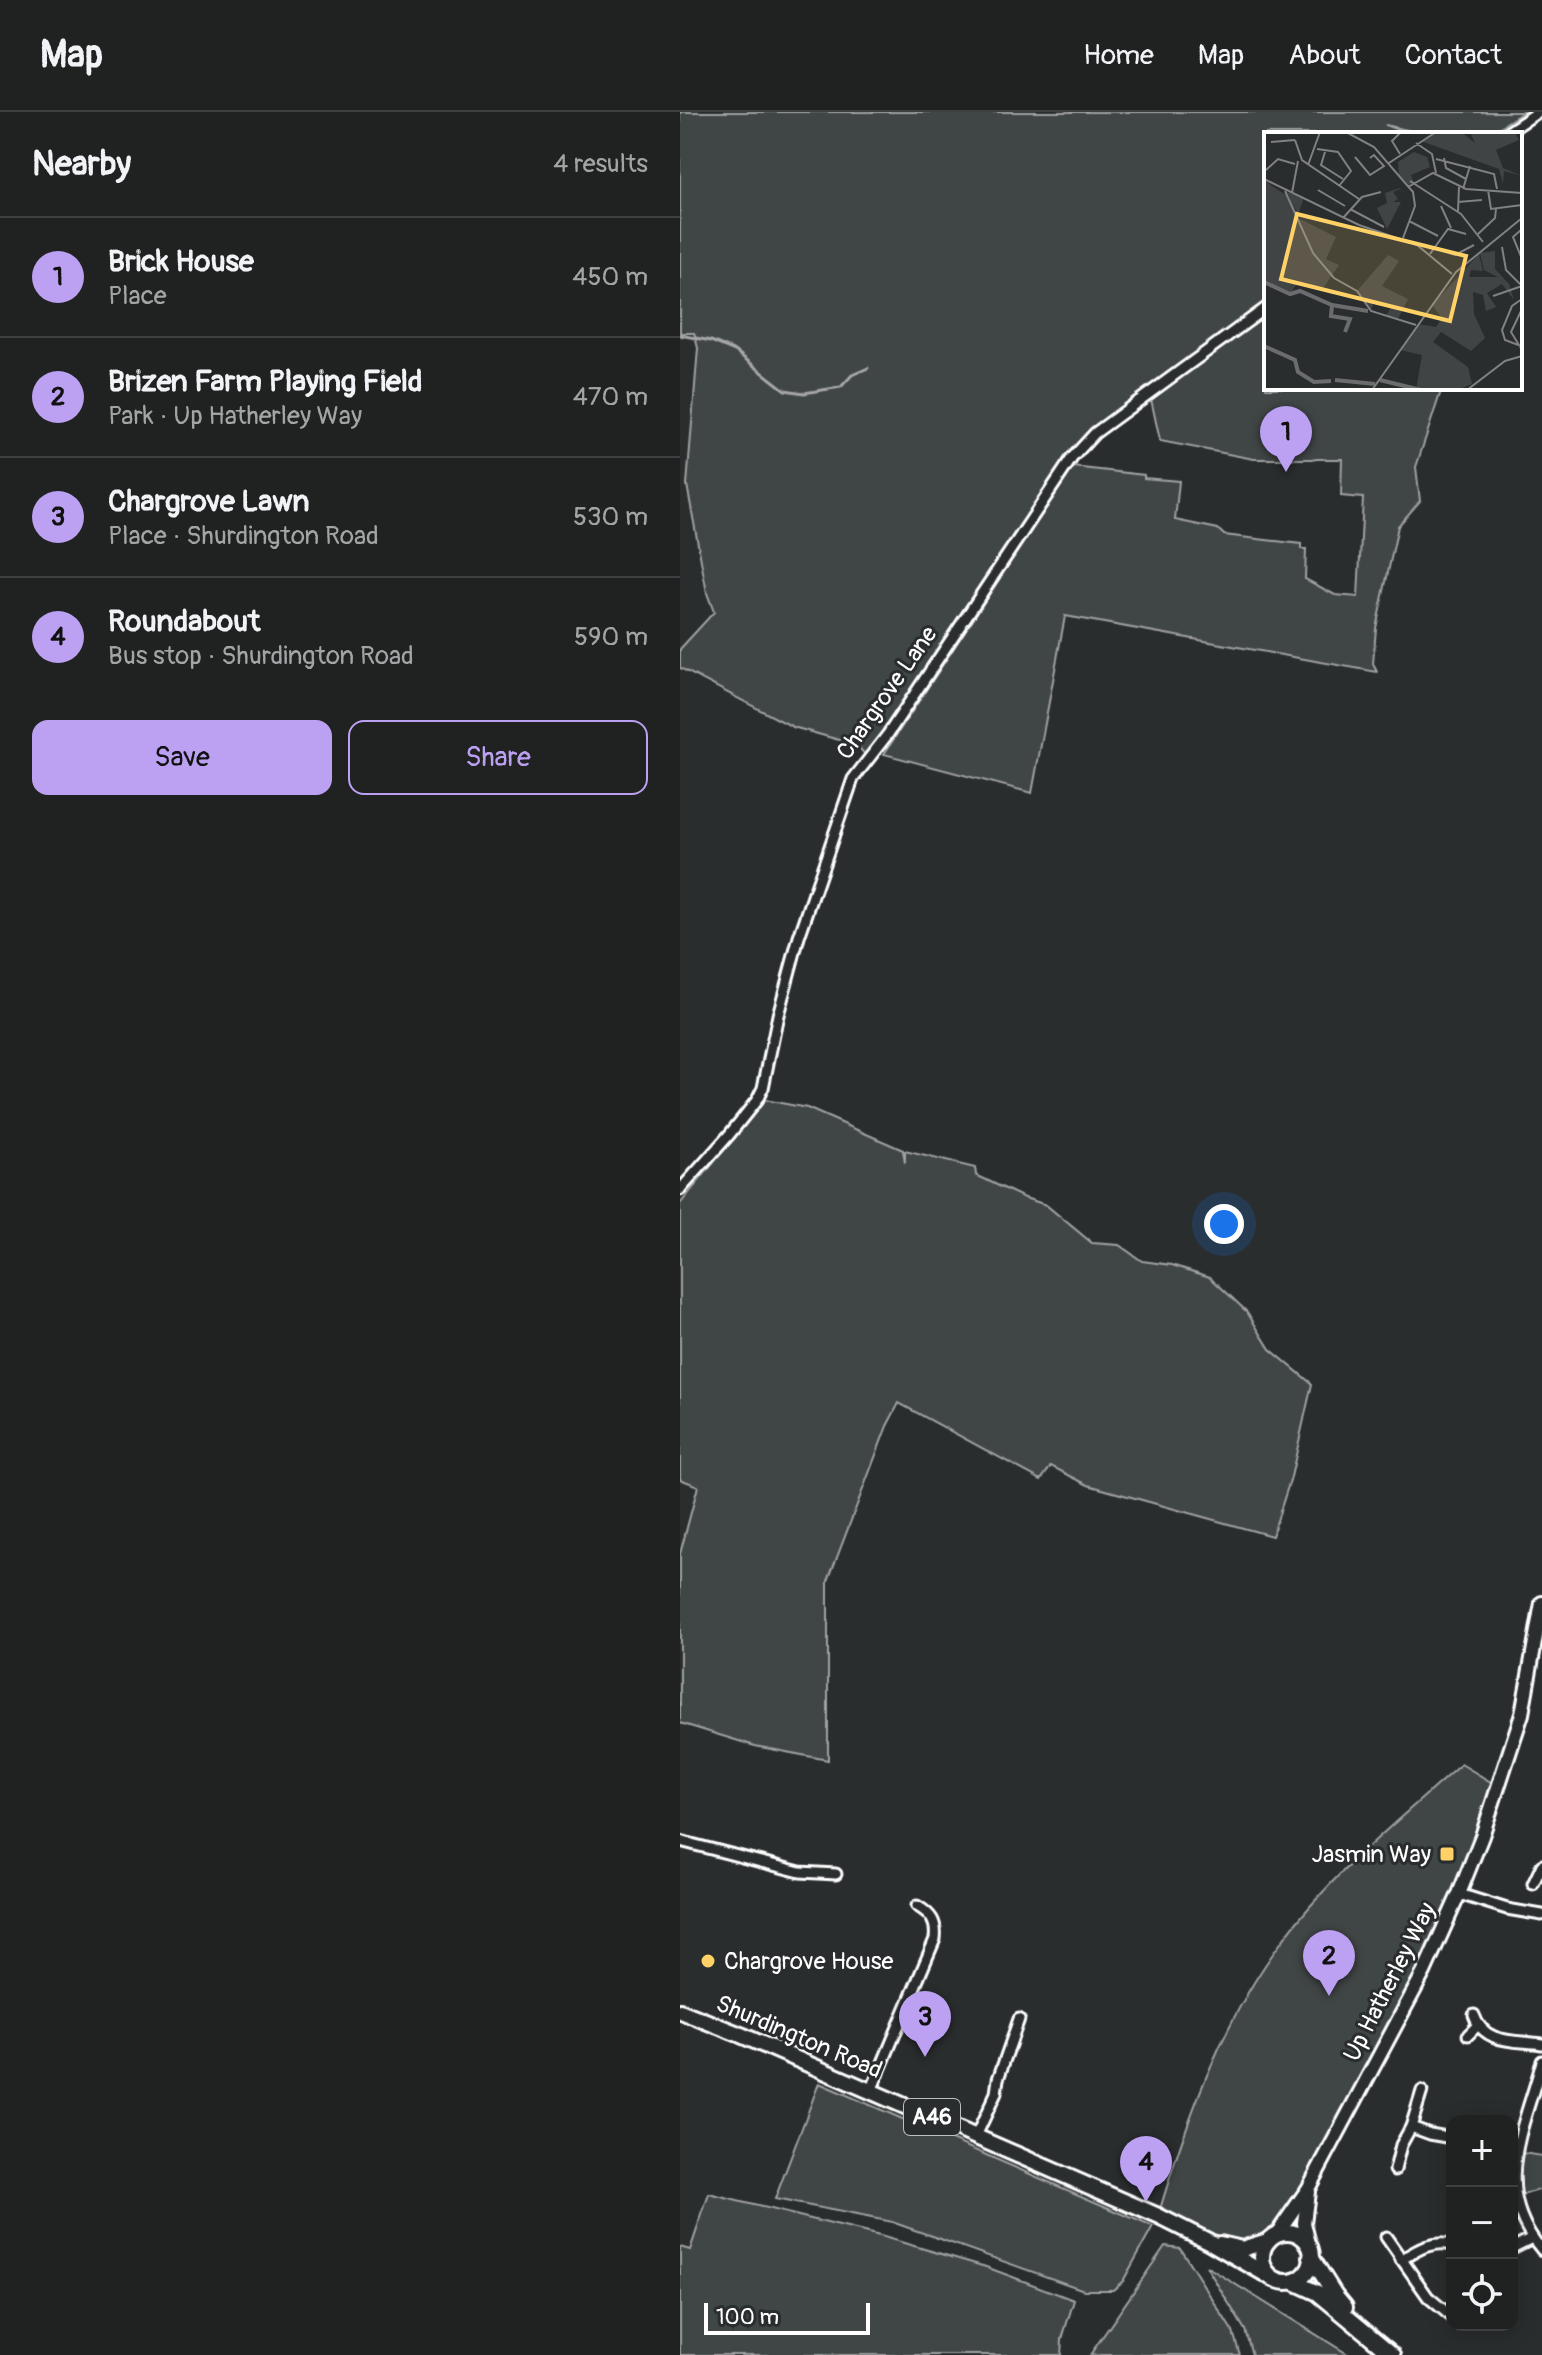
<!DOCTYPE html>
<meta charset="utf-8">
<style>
body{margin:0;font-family:Pangolin,sans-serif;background:#282a2a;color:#f1f3f6}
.controls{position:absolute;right:24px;bottom:24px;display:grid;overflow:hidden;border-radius:16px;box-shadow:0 4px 20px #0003}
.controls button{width:72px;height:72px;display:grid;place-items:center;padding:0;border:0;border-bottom:2px solid #3d3f40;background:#202222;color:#f1f3f6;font:40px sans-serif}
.scale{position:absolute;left:24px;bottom:20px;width:166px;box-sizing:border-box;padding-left:8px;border:4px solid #fff;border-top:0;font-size:22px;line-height:28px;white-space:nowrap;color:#fff;-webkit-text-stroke:6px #2a2d2e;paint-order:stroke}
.you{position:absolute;left:544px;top:1112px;width:28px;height:28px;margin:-20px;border:6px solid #fff;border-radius:50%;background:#1a73e8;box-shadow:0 0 0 12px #1a73e833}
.badge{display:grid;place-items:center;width:52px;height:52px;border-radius:50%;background:#bca0f2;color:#111;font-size:26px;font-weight:700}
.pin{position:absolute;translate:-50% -66px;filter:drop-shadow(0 2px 4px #0008)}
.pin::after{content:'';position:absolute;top:42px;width:28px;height:24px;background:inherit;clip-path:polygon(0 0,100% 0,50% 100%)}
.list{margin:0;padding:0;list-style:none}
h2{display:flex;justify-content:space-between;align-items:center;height:104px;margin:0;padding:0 32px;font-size:34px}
h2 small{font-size:26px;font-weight:400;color:#a2a4a5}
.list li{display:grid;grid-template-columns:52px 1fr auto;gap:24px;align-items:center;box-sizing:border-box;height:120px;padding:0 32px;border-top:2px solid #3d3f40}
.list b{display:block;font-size:30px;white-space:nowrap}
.list p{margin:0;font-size:26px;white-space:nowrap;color:#a2a4a5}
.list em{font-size:26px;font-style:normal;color:#a2a4a5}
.actions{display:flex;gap:16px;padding:24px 32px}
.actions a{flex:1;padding:18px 0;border:2px solid #bca0f2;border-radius:16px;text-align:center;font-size:28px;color:#bca0f2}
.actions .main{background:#bca0f2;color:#111}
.icon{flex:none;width:44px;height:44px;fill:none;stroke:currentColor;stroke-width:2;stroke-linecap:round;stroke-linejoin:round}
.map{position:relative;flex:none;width:862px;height:2243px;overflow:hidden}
header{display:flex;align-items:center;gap:48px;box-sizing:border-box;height:112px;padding:0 40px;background:#202222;border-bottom:2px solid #3d3f40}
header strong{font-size:38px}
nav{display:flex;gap:44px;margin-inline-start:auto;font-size:28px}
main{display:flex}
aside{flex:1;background:#202222}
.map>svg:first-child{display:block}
</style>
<header>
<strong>Map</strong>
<nav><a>Home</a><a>Map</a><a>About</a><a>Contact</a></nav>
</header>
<main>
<aside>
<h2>Nearby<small>4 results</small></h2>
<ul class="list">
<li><span class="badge">1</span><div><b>Brick House</b><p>Place</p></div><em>450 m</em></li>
<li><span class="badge">2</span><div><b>Brizen Farm Playing Field</b><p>Park · Up Hatherley Way</p></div><em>470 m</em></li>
<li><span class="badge">3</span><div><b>Chargrove Lawn</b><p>Place · Shurdington Road</p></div><em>530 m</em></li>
<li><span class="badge">4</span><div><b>Roundabout</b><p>Bus stop · Shurdington Road</p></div><em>590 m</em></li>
</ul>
<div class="actions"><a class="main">Save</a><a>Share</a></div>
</aside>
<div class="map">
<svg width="862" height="2243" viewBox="0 0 862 2243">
<rect width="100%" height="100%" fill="#2a2d2e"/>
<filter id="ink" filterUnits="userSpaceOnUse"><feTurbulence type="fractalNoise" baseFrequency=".0125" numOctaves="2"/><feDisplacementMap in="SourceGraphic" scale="16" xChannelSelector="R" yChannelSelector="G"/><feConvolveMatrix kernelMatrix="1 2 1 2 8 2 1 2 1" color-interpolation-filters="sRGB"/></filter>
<g filter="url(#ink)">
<g fill="#414445" stroke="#a0a2a2" stroke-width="2">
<polygon points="0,0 843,0 809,22 745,22 705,13 729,22 586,22 586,191 412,316 383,349 186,644 177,633 113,615 0,556 0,537 34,500 27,481 7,373 18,236 14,221 0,221"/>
<polygon points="586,204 586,276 762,276 736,355 740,389 718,414 696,516 693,552 697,560 385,504 352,681 204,642 393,355 464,363 464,366 499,369 495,408 538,417 544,423 621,432 621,437 626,437 625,467 655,483 678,485 683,386 661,384 662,347 574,347 480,329 471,287"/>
<polygon points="85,988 127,996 223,1038 225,1051 225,1039 295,1056 296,1063 342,1085 366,1093 412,1131 439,1133 462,1149 492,1153 530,1165 567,1200 590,1237 632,1272 611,1365 592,1424 408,1373 371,1354 361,1368 219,1291 207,1314 148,1469 148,1648 75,1634 0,1611 0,1442 18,1374 0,1367 0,1092"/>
<path d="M 781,1652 L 819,1675 L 744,1860 L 596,2123 L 562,2137 L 478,2104 C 506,2010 541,1911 600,1832 C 650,1763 717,1709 781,1652 Z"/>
<polygon points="139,1971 473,2115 443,2169 433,2178 404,2178 212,2110 95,2087"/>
<polygon points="836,2040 862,2044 862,2077 836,2085"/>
<polygon points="29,2082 200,2124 306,2155 394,2188 382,2227 381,2243 0,2243 0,2135 10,2138"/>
<polygon points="485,2134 500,2136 553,2220 560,2243 410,2243"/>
<polygon points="526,2154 669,2243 572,2243 565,2218"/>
</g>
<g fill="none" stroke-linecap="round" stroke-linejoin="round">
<polyline stroke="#a6a7a7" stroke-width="3" points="0,223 31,229 55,239 105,278 124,281 161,275 172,263 188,256"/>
<defs>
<g id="street">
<polyline points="825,22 858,0"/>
<polyline points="0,1078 49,1023 77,988 83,976 98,903 119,825 173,667 208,622 392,346 415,321 586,196"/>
<polyline points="0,1729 120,1760 156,1762"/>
<polyline points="853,1772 862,1753"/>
<polyline points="779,1782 827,1797 862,1803"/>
<path d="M 794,1903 C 804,1933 835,1928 862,1932"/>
<polyline points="788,1923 798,1913"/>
<path d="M 862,1949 C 845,2015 809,2077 862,2138"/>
<path d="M 191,1979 L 255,1827 C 257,1810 251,1802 237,1794"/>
<polyline points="731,2015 750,2022 772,2026"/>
<polyline points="296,2024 316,1981 318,1967 339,1907"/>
<polyline points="715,2058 721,2033 731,2015 742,1979"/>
<polyline points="706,2125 748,2185 772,2205"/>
<polyline points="832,2136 852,2126"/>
<path d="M 721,2148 C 737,2138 752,2128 772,2133"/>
</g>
<g id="secondary">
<polyline points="628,2080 624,2111 630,2136"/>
<polyline points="596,2123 628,2077 744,1860 779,1782 802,1724 842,1602 862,1491"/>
</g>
<g id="primary">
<polyline points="0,1899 61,1923 478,2104 528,2129 594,2167"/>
<circle cx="607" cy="2145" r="25"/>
<polyline points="540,2132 562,2137 588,2129"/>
<polyline points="631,2145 655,2183 665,2195"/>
<polyline points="614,2170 638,2181 713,2243"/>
</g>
</defs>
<use href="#street" stroke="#fff" stroke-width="15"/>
<use href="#secondary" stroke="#fff" stroke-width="18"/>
<use href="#primary" stroke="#fff" stroke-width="20"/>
<use href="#street" stroke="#2a2d2e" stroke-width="9"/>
<use href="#secondary" stroke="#2a2d2e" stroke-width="12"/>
<use href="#primary" stroke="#2a2d2e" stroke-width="14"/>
</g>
</g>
<g fill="#ffd166" stroke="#2a2d2e" stroke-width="3">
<rect x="759" y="1734" width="16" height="16" rx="4"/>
<circle cx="28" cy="1849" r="8"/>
</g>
<g text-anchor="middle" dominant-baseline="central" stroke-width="6" stroke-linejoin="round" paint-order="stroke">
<rect fill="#2a2d2e" stroke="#bfc0c0" stroke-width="2" x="224" y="1987" width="56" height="36" rx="6"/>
<g font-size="22" font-weight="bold" fill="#fff">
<text x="252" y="2005">A46</text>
</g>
<g font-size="24" fill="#fff" stroke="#2a2d2e">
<text transform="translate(207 581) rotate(-55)">Chargrove Lane</text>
<text transform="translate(710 1870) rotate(-63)">Up Hatherley Way</text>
<text transform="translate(119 1925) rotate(23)">Shurdington Road</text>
</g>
<g font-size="24" fill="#fff" stroke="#2a2d2e" text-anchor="end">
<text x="751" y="1742">Jasmin Way</text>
<text x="44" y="1849" text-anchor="start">Chargrove House</text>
</g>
</g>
<g transform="translate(584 20)">
<rect width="258" height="258" fill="#2a2d2e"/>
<path d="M 173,0 L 197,0 L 211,11 L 206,0 L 251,1 L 255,8 L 232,18 L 239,36 L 258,44 L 240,39 L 239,52 L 235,37 L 157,9 ZM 150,20 L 163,25 L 166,35 L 147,43 L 150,51 L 145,53 L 135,43 L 134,30 ZM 1,49 L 26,66 L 22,60 L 40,65 L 34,83 L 28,69 L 34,86 L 72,105 L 62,127 L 75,133 L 58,158 L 34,150 L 26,162 L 0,150 ZM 136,56 L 140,70 L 136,57 L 129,60 L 134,67 L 129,70 L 137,70 L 123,97 L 113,76 L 123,71 L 121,61 ZM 231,119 L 231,137 L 245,152 L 250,168 L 238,152 L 223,161 L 232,175 L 222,179 L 219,163 L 209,160 L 210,182 L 221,206 L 207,219 L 177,200 L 169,210 L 204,235 L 208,252 L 193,258 L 152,258 L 158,223 L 136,218 L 154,192 L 172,195 L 178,186 L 168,173 L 215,122 L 219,139 L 207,138 L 205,145 L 234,145 L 220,138 L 216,121 ZM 124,123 L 135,129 L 118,154 L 144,167 L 134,187 L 122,184 L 127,175 L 121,171 L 110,170 L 107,178 L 93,159 Z" fill="#414445"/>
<path fill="none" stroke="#6a6c6d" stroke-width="4" d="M 0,150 L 26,162 L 36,159 L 68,173 L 104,179M 68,173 L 67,184 L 86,187 L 81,200M 0,214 L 31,228 L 34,240 L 50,250 L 67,249M 71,248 L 111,252M 116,248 L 157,258"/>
<path fill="none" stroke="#7f8182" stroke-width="2" d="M 82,0 L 110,15 L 149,60 L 151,74 L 139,106M 31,8 L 38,28 L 95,67M 7,10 L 31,8M 152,11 L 168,22 L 172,41M 53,17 L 74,20 L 87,39 L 75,54M 61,20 L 57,33 L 79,47M 136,22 L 128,9 L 137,0M 91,25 L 106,43 L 120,34 L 110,23 L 106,26M 180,26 L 182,36 L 202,47M 172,27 L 230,42 L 233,57M 125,31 L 172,0M 44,33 L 56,0M 2,38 L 14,27 L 31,32M 0,47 L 95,93 L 153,113 L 188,142M 146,49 L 197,82 L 219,110M 144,55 L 169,41 L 202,57 L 258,61M 199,57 L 206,34M 54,58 L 81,74M 224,58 L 227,77 L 258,73M 21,59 L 49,121 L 70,146 L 93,159 L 107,179 L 152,193M 28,61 L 34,29M 194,70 L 218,68M 177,74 L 187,96M 86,77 L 120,95M 194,79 L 195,55M 79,86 L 98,65 L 117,60M 145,89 L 174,104M 258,97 L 249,105 L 258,127M 214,102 L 231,86 L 232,77M 169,115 L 191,123 L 210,113M 166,122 L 184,97 L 202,102M 229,164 L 258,154 L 242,138 L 238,115M 258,177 L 247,200 L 258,218M 257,214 L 241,208 L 238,198 L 248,174 L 258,167M 108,258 L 192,140 L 258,86M 203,258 L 241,229 L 258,224"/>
<path fill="#ffd166" fill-opacity="0.15" stroke="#ffd166" stroke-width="4" d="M 33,82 L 202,124 L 186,189 L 17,147 Z"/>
<rect width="258" height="258" fill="none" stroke="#fff" stroke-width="4"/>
</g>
</svg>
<div class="controls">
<button>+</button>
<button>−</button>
<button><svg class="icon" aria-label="locate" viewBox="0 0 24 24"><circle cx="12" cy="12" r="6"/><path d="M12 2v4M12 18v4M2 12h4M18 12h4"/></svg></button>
</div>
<div class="scale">100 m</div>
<div class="you"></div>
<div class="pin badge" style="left:606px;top:360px">1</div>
<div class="pin badge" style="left:649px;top:1884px">2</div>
<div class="pin badge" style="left:245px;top:1945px">3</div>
<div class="pin badge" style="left:466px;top:2090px">4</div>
</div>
</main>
